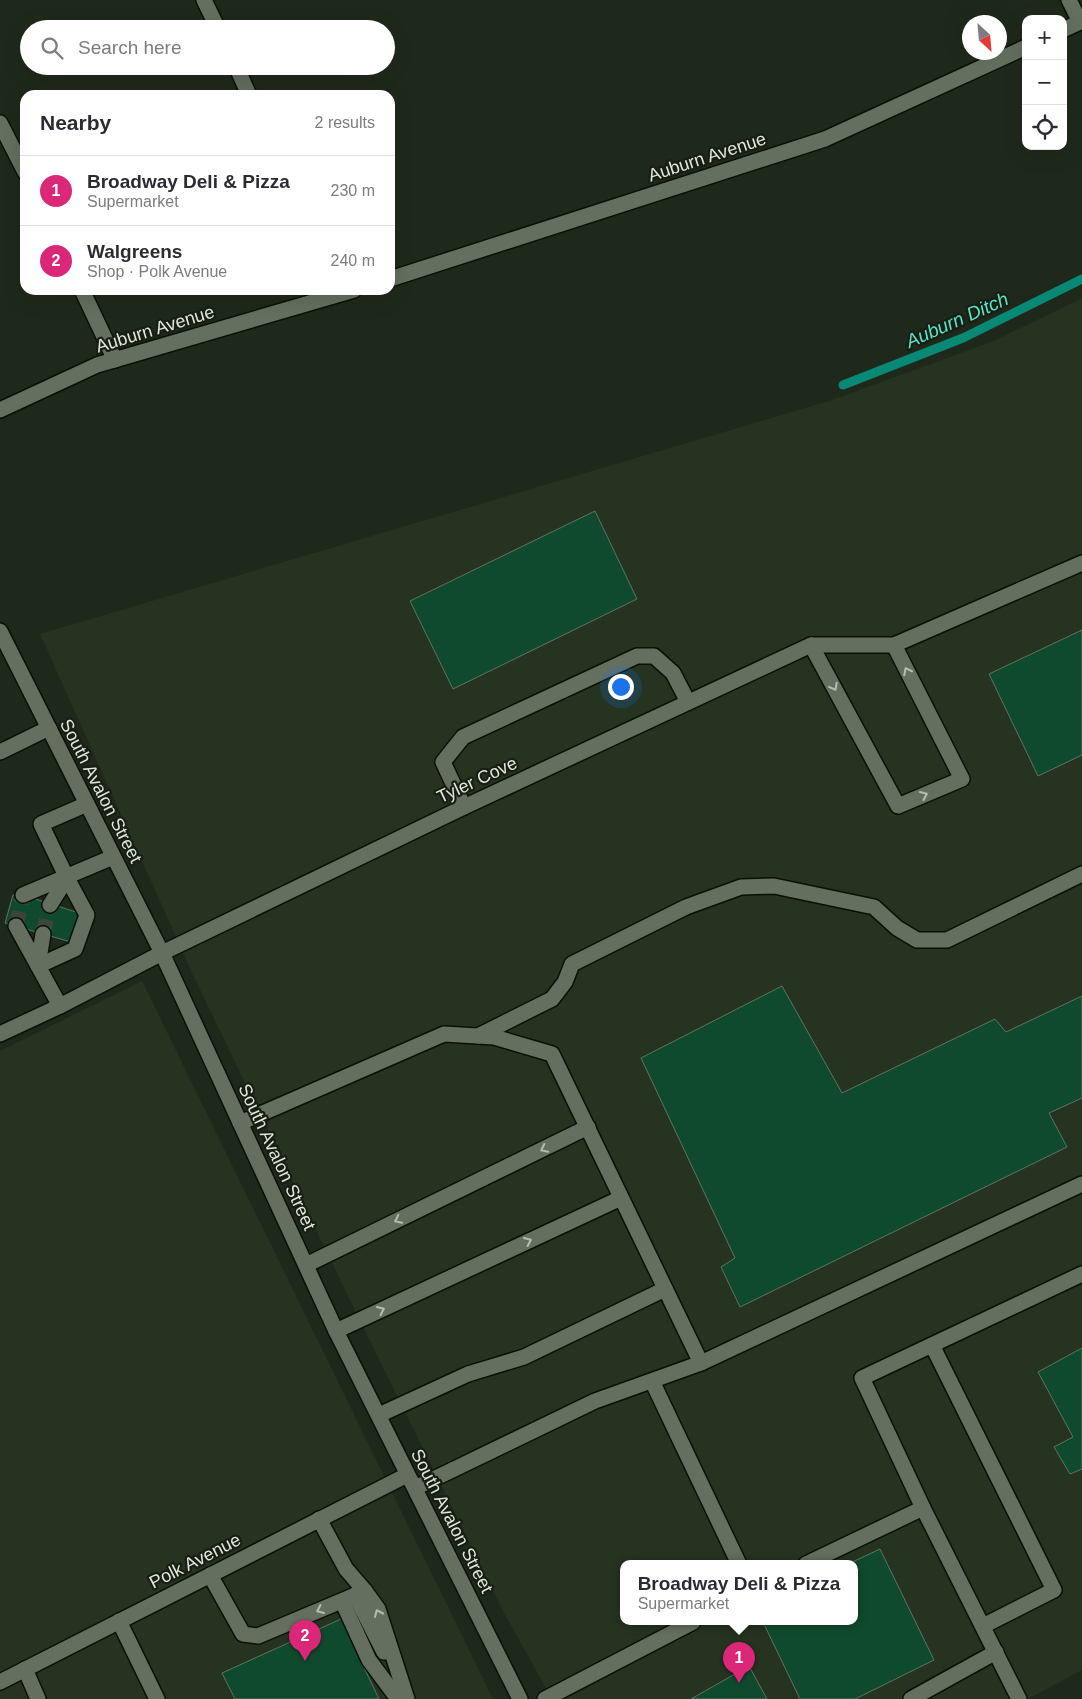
<!DOCTYPE html>
<meta charset="utf-8">
<style>
body{margin:0;font-family:Arial,sans-serif;background:#f7f7f7;color:#2b2b33}
.controls{position:absolute;right:15px;top:15px;display:grid;overflow:hidden;border-radius:10px;box-shadow:0 5px 20px #0002}
.controls button{width:45px;height:45px;display:grid;place-items:center;padding:0;border:0;border-bottom:1px solid #e1e1e2;background:#fff;color:#2b2b33;font:25px sans-serif}
.compass{position:absolute;left:962px;top:15px;width:45px;height:45px;border-radius:50%;background:#fff;box-shadow:0 5px 20px #0002;rotate:154deg}
.you{position:absolute;left:620px;top:686px;width:18px;height:18px;margin:-12px;border:4px solid #fff;border-radius:50%;background:#1a73e8;box-shadow:0 0 0 8px #1a73e833}
.badge{display:grid;place-items:center;width:32px;height:32px;border-radius:50%;background:#db2777;color:#fff;font-size:16px;font-weight:700}
.pin{position:absolute;translate:-50% -41px;filter:drop-shadow(0 1px 2px #0008)}
.pin::after{content:'';position:absolute;top:26px;width:18px;height:15px;background:inherit;clip-path:polygon(0 0,100% 0,50% 100%)}
.popup{position:absolute;left:620px;top:1560px;width:238px;height:65px;box-sizing:border-box;display:grid;place-content:center;border-radius:10px;background:#fff;filter:drop-shadow(0 1px 4px #0005);font-size:16px;white-space:nowrap;color:#7c7c81}
.popup b{font-size:19px;color:#2b2b33}
.popup::after{content:'';position:absolute;left:50%;top:100%;margin-left:-10px;border:10px solid transparent;border-top-color:#fff}
.list{margin:0;padding:0;list-style:none}
h2{display:flex;justify-content:space-between;align-items:center;height:65px;margin:0;padding:0 20px;font-size:21px}
h2 small{font-size:16px;font-weight:400;color:#7c7c81}
.list li{display:grid;grid-template-columns:32px 1fr auto;gap:15px;align-items:center;box-sizing:border-box;height:70px;padding:0 20px;border-top:1px solid #e1e1e2}
.list b{display:block;font-size:19px;white-space:nowrap}
.list p{margin:0;font-size:16px;white-space:nowrap;color:#7c7c81}
.list em{font-size:16px;font-style:normal;color:#7c7c81}
.icon{flex:none;width:28px;height:28px;fill:none;stroke:currentColor;stroke-width:2;stroke-linecap:round;stroke-linejoin:round}
.map{position:relative;flex:none;width:1082px;height:1699px;overflow:hidden}
.search{position:absolute;background:#fff;box-shadow:0 5px 20px #0002;left:20px;top:20px;width:375px;height:55px;display:flex;align-items:center;gap:12px;box-sizing:border-box;padding:0 18px;border-radius:28px;color:#7c7c81;font-size:19px}
.panel{position:absolute;background:#fff;box-shadow:0 5px 20px #0002;left:20px;top:90px;width:375px;height:205px;border-radius:15px}
.map>svg:first-child{display:block}
</style>
<div class="map">
<svg width="1082" height="1699" viewBox="0 0 1082 1699">
<rect width="100%" height="100%" fill="#1f291b"/>
<g fill="#263321" fill-rule="evenodd">
<path d="M 1082,298 L 1082,1670 L 1028,1699 L 552,1699 L 502,1609 L 349,1298 L 194,977 L 40,634 L 829,401 L 994,341 ZM 624,1564 L 854,1564 L 854,1622 L 624,1622 Z"/>
<polygon points="142,981 493,1699 0,1699 0,1051"/>
</g>
<g fill="none" stroke-linecap="round" stroke-linejoin="round">
<polyline stroke="#088975" stroke-width="9" points="843,385 963,338 1082,279"/>
</g>
<g fill="#104a2e" stroke="#607266">
<polygon points="595,511 637,599 453,689 410,601"/>
<polygon points="1082,630 1082,755 1038,776 989,674"/>
<polygon points="13,895 23,895 79,913 71,942 5,923"/>
<polygon points="782,986 842,1093 995,1019 1006,1032 1082,996 1082,1098 1049,1113 1067,1147 740,1307 721,1267 735,1258 641,1058"/>
<polygon points="1082,1348 1082,1469 1070,1474 1054,1447 1073,1437 1038,1372"/>
<polygon points="880,1549 934,1660 855,1699 800,1699 763,1622 854,1622 854,1564 848,1564"/>
<polygon points="341,1619 379,1699 235,1699 222,1673"/>
<polygon points="749,1666 767,1699 691,1699"/>
</g>
<g fill="none" stroke-linecap="round" stroke-linejoin="round">
<g stroke="#3c4638" stroke-width="15" stroke-dasharray="15 8" stroke-linecap="butt">
<polyline points="16,926 23,895"/>
<polyline points="43,934 50,905"/>
</g>
<defs>
<g id="minor">
<polyline points="204,0 218,29"/>
<polyline points="1069,0 1080,22"/>
<polyline points="1063,30 1082,21"/>
<polyline points="236,66 249,95"/>
<polyline points="0,123 25,172"/>
<polyline points="390,279 825,139 1026,47"/>
<polyline points="82,290 115,360"/>
<polyline points="0,410 97,365 354,290"/>
<polyline points="0,631 162,953 336,1331 520,1699"/>
<polyline points="811,645 898,806 962,779 894,645"/>
<polyline points="0,752 49,728"/>
<polyline points="464,807 443,762 463,737 637,656 654,656 673,673 688,702"/>
<polyline points="23,895 113,857"/>
<polyline points="50,905 67,878 41,824 87,804"/>
<polyline points="16,926 38,966 75,949 87,915 67,878"/>
<polyline points="43,934 38,966 60,1006"/>
<polyline points="0,1034 60,1006 162,953 464,807 811,645 894,645 1082,563"/>
<polyline points="478,1036 552,999 565,982 572,964 686,907 741,887 774,886 874,907 897,928 917,940 947,940 1082,874"/>
<polyline points="240,1123 444,1034 494,1037 552,1054 701,1363"/>
<polyline points="306,1265 588,1127"/>
<polyline points="336,1331 621,1198"/>
<polyline points="932,1345 1054,1590 983,1626"/>
<polyline points="652,1381 739,1564"/>
<polyline points="379,1415 468,1374 524,1357 665,1289"/>
<polyline points="415,1488 595,1401 701,1363 1082,1184"/>
<polyline points="923,1508 862,1378 1082,1274"/>
<polyline points="319,1519 346,1569 365,1591 378,1609 407,1699"/>
<polyline points="806,1564 923,1508 1019,1699"/>
<polyline points="210,1575 243,1634 258,1636 365,1591"/>
<polyline points="355,1595 384,1652"/>
<polyline points="342,1601 369,1660 398,1699"/>
<polyline points="119,1621 157,1699"/>
<polyline points="25,1669 38,1699"/>
<polyline points="0,1682 407,1475"/>
<polyline points="545,1699 693,1622"/>
<polyline points="911,1699 996,1652"/>
</g>
</defs>
<use href="#minor" stroke="#091106" stroke-width="18"/>
<use href="#minor" stroke="#646f5f" stroke-width="15"/>
</g>
<defs><path id="oneway-chevron" d="M-2-3.5L2.5 0L-2 3.5" fill="none" stroke-width="1.6" stroke-linecap="round" stroke-linejoin="round" transform="scale(1.25)"/></defs>
<g stroke="#b5bdb2">
<use href="#oneway-chevron" transform="translate(907 671) rotate(-117)"/>
<use href="#oneway-chevron" transform="translate(834 687) rotate(62)"/>
<use href="#oneway-chevron" transform="translate(924 795) rotate(-24)"/>
<use href="#oneway-chevron" transform="translate(544 1149) rotate(154)"/>
<use href="#oneway-chevron" transform="translate(398 1220) rotate(154)"/>
<use href="#oneway-chevron" transform="translate(528 1241) rotate(-25)"/>
<use href="#oneway-chevron" transform="translate(381 1310) rotate(-25)"/>
<use href="#oneway-chevron" transform="translate(320 1610) rotate(156)"/>
<use href="#oneway-chevron" transform="translate(378 1613) rotate(-114)"/>
</g>
<g text-anchor="middle" dominant-baseline="central" stroke-width="4.5" stroke-linejoin="round" paint-order="stroke">
<g font-size="18" fill="#e1e7de" stroke="#161f12">
<text transform="translate(707 157) rotate(-18)">Auburn Avenue</text>
<text transform="translate(155 329) rotate(-17)">Auburn Avenue</text>
<text transform="translate(477 780) rotate(-25)">Tyler Cove</text>
<text transform="translate(101 791) rotate(63)">South Avalon Street</text>
<text transform="translate(277 1157) rotate(65)">South Avalon Street</text>
<text transform="translate(452 1521) rotate(63)">South Avalon Street</text>
<text transform="translate(195 1561) rotate(-27)">Polk Avenue</text>
</g>
<g font-size="19" font-style="italic" fill="#59e4c9" stroke="#161f12">
<text transform="translate(957 320) rotate(-24)">Auburn Ditch</text>
</g>
</g>
</svg>
<div class="controls">
<button>+</button>
<button>−</button>
<button><svg class="icon" aria-label="locate" viewBox="0 0 24 24"><circle cx="12" cy="12" r="6"/><path d="M12 2v4M12 18v4M2 12h4M18 12h4"/></svg></button>
</div>
<svg class="compass" viewBox="-18 -18 36 36"><path d="M0-13l5 13h-10z" fill="#e53935"/><path d="M0 13l5-13h-10z" fill="#7c7c81"/></svg>
<div class="you"></div>
<div class="pin badge" style="left:739px;top:1683px">1</div>
<div class="popup"><b>Broadway Deli &amp; Pizza</b>Supermarket</div>
<div class="pin badge" style="left:305px;top:1661px">2</div>
<div class="search"><svg class="icon" aria-label="search" viewBox="0 0 24 24"><circle cx="10" cy="10" r="6"/><path d="M15 15l6 6"/></svg>Search here</div>
<section class="panel">
<h2>Nearby<small>2 results</small></h2>
<ul class="list">
<li><span class="badge">1</span><div><b>Broadway Deli &amp; Pizza</b><p>Supermarket</p></div><em>230 m</em></li>
<li><span class="badge">2</span><div><b>Walgreens</b><p>Shop · Polk Avenue</p></div><em>240 m</em></li>
</ul>
</section>
</div>
